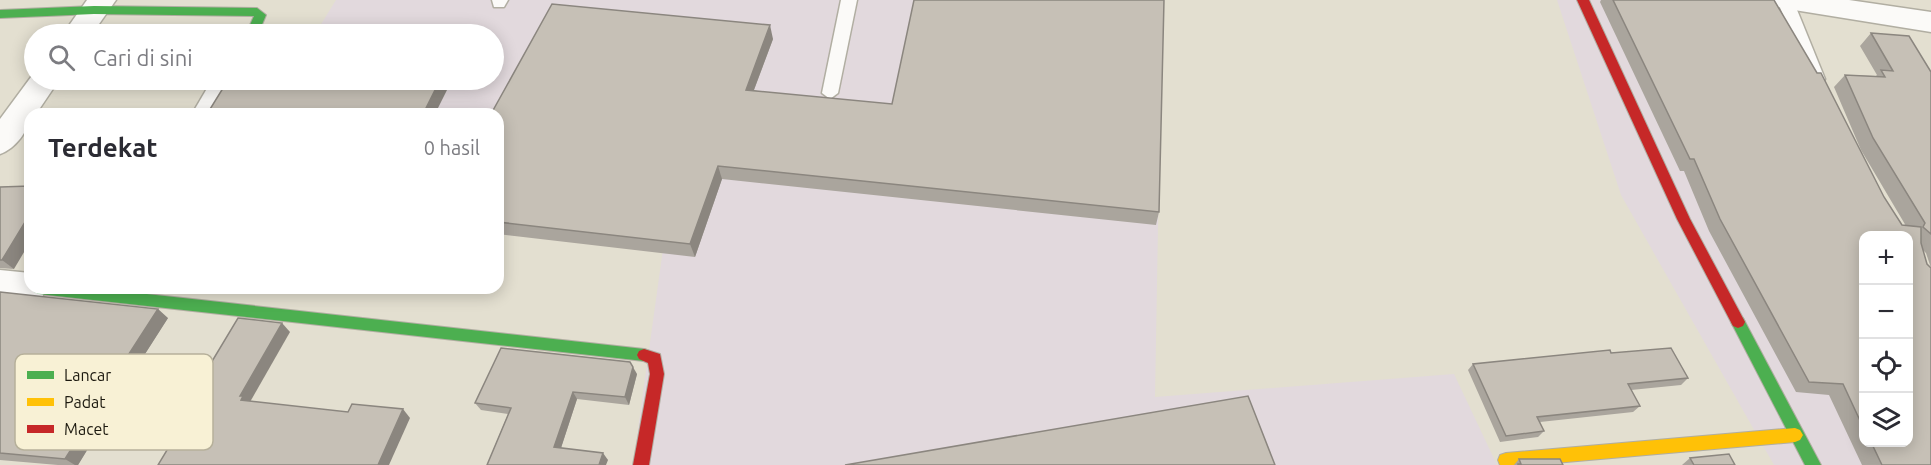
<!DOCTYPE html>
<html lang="id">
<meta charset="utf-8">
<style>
body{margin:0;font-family:Ubuntu,sans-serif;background:#f7f7f7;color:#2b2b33}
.controls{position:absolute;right:18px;bottom:18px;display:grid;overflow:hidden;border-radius:12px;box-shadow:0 3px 15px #0003}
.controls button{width:54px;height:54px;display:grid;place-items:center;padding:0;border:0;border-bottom:2px solid #e1e1e2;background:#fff;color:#2b2b33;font:30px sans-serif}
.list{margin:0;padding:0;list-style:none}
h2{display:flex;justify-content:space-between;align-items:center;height:78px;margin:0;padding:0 24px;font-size:26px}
h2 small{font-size:20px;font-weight:400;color:#7c7c81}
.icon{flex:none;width:33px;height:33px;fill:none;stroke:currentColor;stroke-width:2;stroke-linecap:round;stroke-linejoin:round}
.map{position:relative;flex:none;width:1931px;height:465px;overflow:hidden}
.search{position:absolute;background:#fff;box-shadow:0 3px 15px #0003;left:24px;top:24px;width:480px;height:66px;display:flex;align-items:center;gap:15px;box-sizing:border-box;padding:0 21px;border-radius:33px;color:#7c7c81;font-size:22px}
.panel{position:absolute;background:#fff;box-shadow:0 3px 15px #0003;left:24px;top:108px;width:480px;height:186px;border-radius:18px}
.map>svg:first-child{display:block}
</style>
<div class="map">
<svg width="1931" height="465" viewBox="0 0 1931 465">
<rect width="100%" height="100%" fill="#e3dfd0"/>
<g fill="#e2d9dd">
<polygon points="336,0 1162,0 1155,397 1454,374 1497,465 633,465 663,249 498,114 266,114 288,80 494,80 494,34 315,34"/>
<polygon points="1557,0 1764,0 1864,236 1864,442 1908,442 1931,465 1774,465 1621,195"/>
</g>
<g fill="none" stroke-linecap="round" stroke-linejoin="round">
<defs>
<g id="lane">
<polygon points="492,0 508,0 504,7 494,7"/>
<polygon points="841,0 857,0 838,93 830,99 822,93"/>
<polygon points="1777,0 1793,0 1825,79 1823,83 1811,83 1809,79"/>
</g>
<g id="street">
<polygon points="87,0 116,0 92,34 63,34"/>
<polygon points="1774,0 1849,0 1931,12 1931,32 1788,9 1778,7"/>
<path d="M 34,73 L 34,80 L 59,80 L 36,114 L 30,114 C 30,130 15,149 0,154 L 0,119 Z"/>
<polygon points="212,80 242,80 222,114 192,114"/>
<polygon points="0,270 30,273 30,288 47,288 42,297 30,301 0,298"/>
</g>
<g id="fast">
<polygon points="94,6 257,8 266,15 258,34 246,34 254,16 94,14 0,18 0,10"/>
<polygon points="32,288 92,288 644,349 649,351 651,355 649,359 644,361 39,294 34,292"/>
<polygon points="1738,316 1743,318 1821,465 1805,465 1731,322 1733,318"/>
</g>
<polygon id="slow" points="1795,428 1800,430 1803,435 1800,440 1795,442 1532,465 1500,465 1498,460 1500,455 1506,453"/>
<g id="jam">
<polygon points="1577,0 1589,0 1690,219 1745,322 1743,326 1738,328 1733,326 1677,219"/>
<polygon points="644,349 660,354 664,374 649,465 633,465 650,374 648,363 639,359 637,355 639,351"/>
</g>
</defs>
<use href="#lane" stroke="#b1aea2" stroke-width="3"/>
<use href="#street" stroke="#b1aea2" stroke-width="3"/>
<use href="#fast" stroke="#b1aea2" stroke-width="2"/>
<use href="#slow" stroke="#b1aea2" stroke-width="2"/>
<use href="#jam" stroke="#b1aea2" stroke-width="2"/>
<use href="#lane" fill="#fbfaf8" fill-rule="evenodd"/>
<use href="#street" fill="#fbfaf8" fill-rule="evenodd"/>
<use href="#fast" fill="#4caf50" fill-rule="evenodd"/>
<use href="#slow" fill="#ffc107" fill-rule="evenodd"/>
<use href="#jam" fill="#c62828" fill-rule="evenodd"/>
</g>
<g fill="#aaa59d" fill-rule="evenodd">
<path d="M 1601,0 L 1774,0 L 1884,197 L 1902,225 L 1906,226 L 1861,150 L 1834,87 L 1845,75 L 1876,76 L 1877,75 L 1860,46 L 1871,33 L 1931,72 L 1931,465 L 1862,465 L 1829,395 L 1796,392 L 1709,231 L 1684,171 L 1680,171 L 1600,2 ZM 1863,236 L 1908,442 L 1863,442 ZM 1923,250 L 1926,253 L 1931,268 L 1927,264 Z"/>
<polygon points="773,39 754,90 1159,212 1156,225 722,179 695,257 498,234 498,114"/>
<polygon points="0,187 14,269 0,268"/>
<polygon points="438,288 461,288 459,291"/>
<polygon points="0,292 168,318 106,415 108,416 78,465 58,465 0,460"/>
<polygon points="1611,353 1688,378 1681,385 1631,390 1640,406 1633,412 1540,422 1544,431 1538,437 1500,442 1468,370 1473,364"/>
<polygon points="637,374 629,405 577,399 561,448 608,460 487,465 508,414 481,410 475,403"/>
<polygon points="1690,458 1735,465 1682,465"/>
<polygon points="1519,459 1563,465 1514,465"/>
</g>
<g fill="#8b867f">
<polygon points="770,25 773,39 749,103 746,90"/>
<polygon points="440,80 452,80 435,114 423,114"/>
<polygon points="718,166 722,179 695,257 690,244"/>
<polygon points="30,214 30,242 14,269 2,260"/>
<polygon points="158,309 168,318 106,415 108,416 78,465 75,465 65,459 94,408"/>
<polygon points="282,323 290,332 250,402 241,400 240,396"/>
<polygon points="633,367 637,374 629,405 625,397"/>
<polygon points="573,392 577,399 559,454 554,447"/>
<polygon points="403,409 410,418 389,465 378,465"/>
<polygon points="603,453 608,460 606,465 599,465"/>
</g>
<g fill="#c6c0b6" stroke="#8b867f" stroke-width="1.5">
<polygon points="914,0 1164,0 1159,212 718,166 690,244 498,222 498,114 491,114 552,4 770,25 746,90 892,104"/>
<polygon points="1613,0 1774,0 1817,73 1821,73 1884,197 1902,225 1921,227 1921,243 1927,264 1931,268 1931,465 1882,465 1871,442 1908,442 1908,236 1863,236 1863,427 1843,384 1809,382 1720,219 1694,159 1690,159"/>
<polygon points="1871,33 1909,36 1931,72 1931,234 1923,227 1925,223 1873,138 1845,75 1885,77 1881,70 1893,71"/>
<polygon points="228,80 440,80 423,114 207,114"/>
<polygon points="30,186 30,214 2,260 0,260 0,187"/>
<polygon points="0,292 158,309 94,408 97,408 65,459 0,453"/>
<polygon points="238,318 282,323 240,396 243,396 241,400 348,412 352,404 403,409 378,465 158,465 210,379 202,378"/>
<polygon points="501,348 630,362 633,367 625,397 573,392 554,447 603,453 599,465 487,465 511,408 475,403"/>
<polygon points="1671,348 1688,378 1628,384 1640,406 1537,417 1544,431 1506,436 1473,364 1610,350 1611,353"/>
<polygon points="1248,396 1275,465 845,465"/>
<polygon points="1729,454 1735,465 1694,465 1690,458"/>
<polygon points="1519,459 1560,459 1563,465 1518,465 1518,464 1521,464"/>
</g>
<rect x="15" y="354" width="198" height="96" rx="9" fill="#f8f1d5" stroke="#b6b09a" stroke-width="1.5"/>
<rect x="27" y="371" width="27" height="8" fill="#4caf50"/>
<rect x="27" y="398" width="27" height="8" fill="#ffc107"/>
<rect x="27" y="425" width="27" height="8" fill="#c62828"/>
<g font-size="16" fill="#1c190f">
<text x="64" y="381">Lancar</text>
<text x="64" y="408">Padat</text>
<text x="64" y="435">Macet</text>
</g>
</svg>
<div class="controls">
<button>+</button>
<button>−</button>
<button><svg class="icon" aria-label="locate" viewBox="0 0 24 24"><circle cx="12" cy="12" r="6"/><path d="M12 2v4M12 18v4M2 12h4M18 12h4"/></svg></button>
<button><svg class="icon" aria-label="layers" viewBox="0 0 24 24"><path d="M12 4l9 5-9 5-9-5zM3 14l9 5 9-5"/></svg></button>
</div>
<div class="search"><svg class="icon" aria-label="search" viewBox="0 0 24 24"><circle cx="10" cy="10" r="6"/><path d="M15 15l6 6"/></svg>Cari di sini</div>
<section class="panel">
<h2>Terdekat<small>0 hasil</small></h2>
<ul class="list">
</ul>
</section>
</div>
